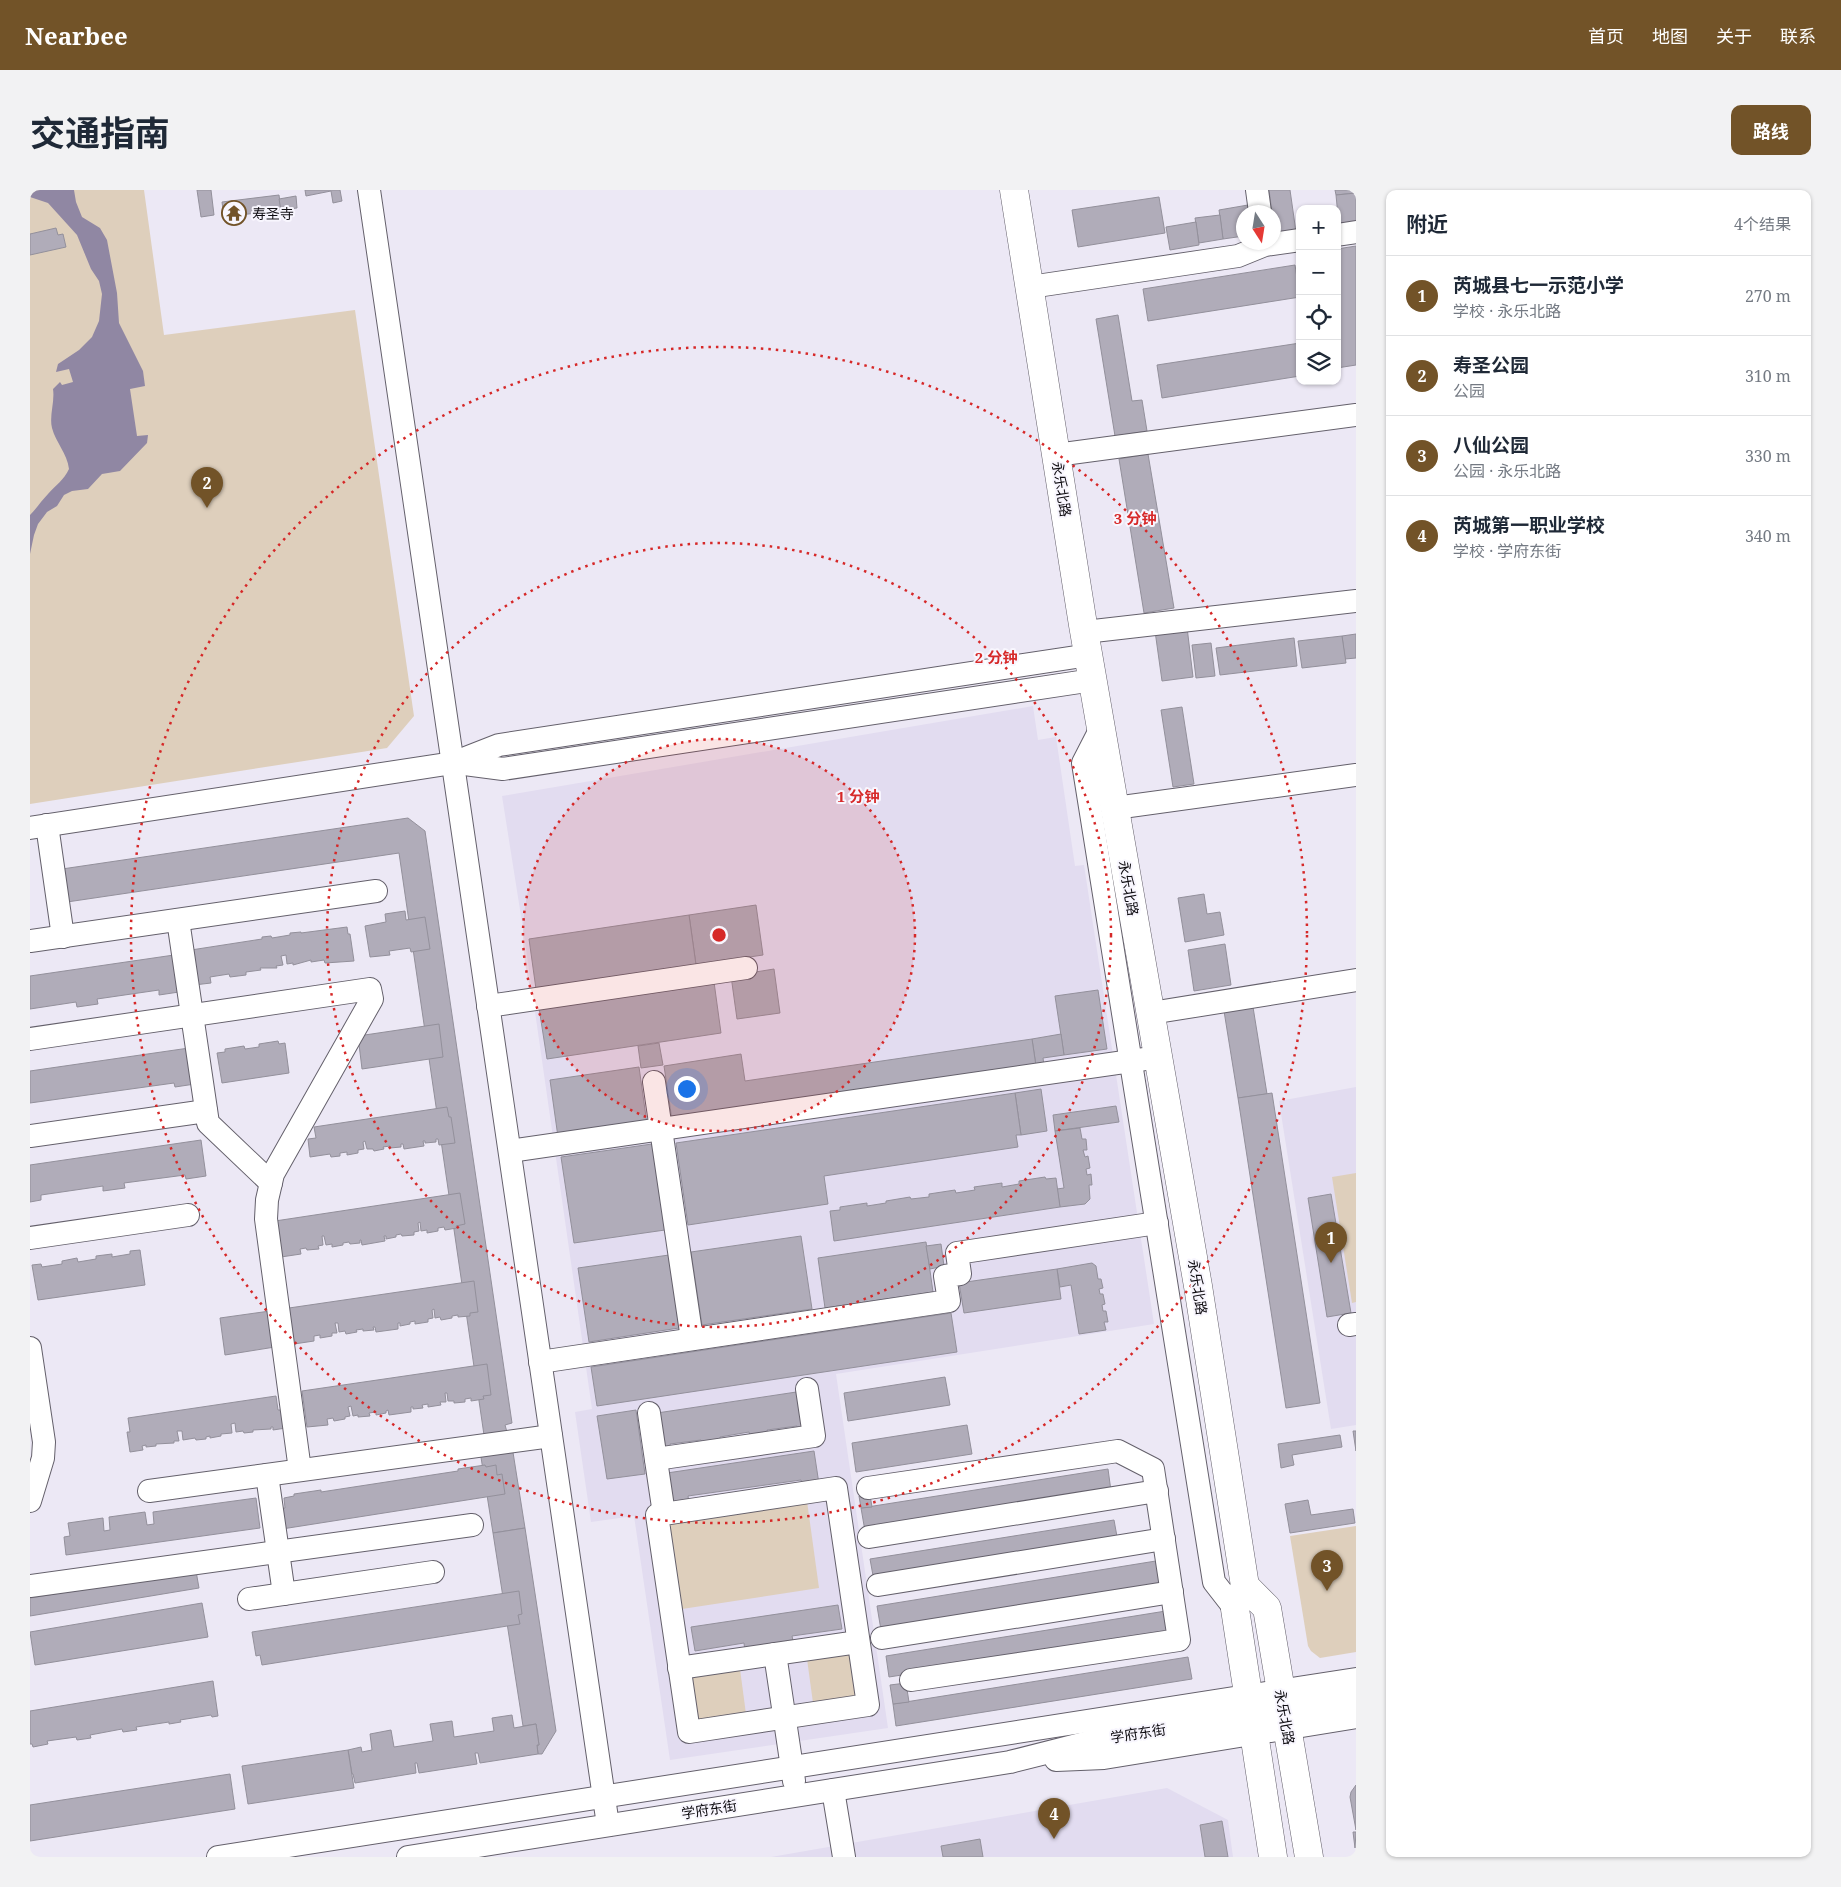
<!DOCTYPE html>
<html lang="zh">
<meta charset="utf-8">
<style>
body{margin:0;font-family:"Noto Serif","Noto Sans SC",serif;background:#f2f2f3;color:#1f2937}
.controls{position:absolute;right:15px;top:15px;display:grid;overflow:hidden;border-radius:10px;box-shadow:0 1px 4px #0004}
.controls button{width:45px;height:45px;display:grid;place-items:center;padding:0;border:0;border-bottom:1px solid #e0e1e3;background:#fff;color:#1f2937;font:25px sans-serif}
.compass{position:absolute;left:1206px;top:15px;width:45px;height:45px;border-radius:50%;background:#fff;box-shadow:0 1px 4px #0004;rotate:168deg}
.you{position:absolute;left:656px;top:898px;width:18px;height:18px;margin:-12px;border:4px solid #fff;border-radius:50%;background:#1a73e8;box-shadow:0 0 0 8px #1a73e833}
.badge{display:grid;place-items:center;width:32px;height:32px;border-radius:50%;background:#725328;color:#fff;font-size:16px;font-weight:700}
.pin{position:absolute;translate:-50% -41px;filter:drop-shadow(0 1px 2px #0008)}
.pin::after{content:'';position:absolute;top:26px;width:18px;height:15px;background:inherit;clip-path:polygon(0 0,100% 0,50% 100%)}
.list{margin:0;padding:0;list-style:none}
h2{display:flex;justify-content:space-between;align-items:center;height:65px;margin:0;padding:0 20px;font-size:21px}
h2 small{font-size:16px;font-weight:400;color:#747a83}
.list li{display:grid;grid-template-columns:32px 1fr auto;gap:15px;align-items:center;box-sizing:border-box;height:80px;padding:0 20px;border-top:1px solid #e0e1e3}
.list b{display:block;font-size:19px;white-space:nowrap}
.list p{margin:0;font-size:16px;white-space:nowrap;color:#747a83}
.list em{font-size:16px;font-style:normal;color:#747a83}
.icon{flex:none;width:28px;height:28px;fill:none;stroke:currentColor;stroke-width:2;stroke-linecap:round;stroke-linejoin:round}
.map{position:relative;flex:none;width:1326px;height:1667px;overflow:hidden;border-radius:10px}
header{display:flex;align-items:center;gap:30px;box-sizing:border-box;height:70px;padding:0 25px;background:#725328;color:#fff}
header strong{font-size:24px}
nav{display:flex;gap:28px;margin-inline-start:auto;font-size:18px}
.intro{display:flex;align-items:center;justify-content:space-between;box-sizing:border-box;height:120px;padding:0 30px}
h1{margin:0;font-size:35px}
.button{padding:12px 22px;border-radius:10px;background:#725328;color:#fff;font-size:18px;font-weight:700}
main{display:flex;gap:30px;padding:0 30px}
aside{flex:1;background:#fff;border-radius:10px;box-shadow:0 1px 4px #0004}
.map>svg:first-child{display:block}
</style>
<header>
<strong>Nearbee</strong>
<nav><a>首页</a><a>地图</a><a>关于</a><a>联系</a></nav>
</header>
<div class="intro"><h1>交通指南</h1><a class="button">路线</a></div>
<main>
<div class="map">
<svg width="1326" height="1667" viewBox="0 0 1326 1667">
<rect width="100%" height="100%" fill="#ece8f5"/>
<g fill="#e2dcf0">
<polygon points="1003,516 1008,550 1026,547 1045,676 1054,675 1124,1134 806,1184 858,1538 640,1570 604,1326 561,1332 545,1222 562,1219 494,745 472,606"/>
<polygon points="1326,897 1326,1235 1301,1239 1249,911"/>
<polygon points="1137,1598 1198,1630 1203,1667 741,1667"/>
</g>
<g fill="#decfbc">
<polygon points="0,0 114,0 134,145 325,120 384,526 357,558 0,614"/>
<polygon points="1326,983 1326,1112 1322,1113 1302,987"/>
<polygon points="777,1311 789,1398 652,1419 639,1331"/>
<polygon points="1326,1336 1326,1462 1290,1468 1281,1461 1278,1456 1260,1346"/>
<polygon points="826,1461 832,1506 783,1513 777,1469"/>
<polygon points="710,1479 716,1524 667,1531 660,1486"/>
</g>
<path fill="#9087a3" d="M 0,0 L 44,0 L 46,12 L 52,27 L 70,38 L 77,50 L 87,103 L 89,133 L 113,181 L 115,196 L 100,199 L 107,246 L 118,245 L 117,253 L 90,281 L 72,284 L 58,299 L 42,301 L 34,305 L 27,316 L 17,322 L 8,334 L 4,345 L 0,364 L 0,325 C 7,318 12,310 18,304 C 26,295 34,290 39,279 C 37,263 26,253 22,238 C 19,226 25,212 23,199 L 30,192 L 32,195 L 43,192 L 39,179 L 26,182 L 28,174 L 49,160 L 62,147 L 69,131 L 72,104 L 69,91 L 61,79 L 47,45 L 18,13 L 0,7 Z"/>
<g fill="#b0acb9" stroke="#93909b">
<polygon points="167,0 181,0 184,25 171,27"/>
<polygon points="275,0 310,0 312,11 303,13 301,1 276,6"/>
<polygon points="1239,0 1260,0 1266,42 1244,45 1244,22 1242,22"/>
<polygon points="1305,0 1326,0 1326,3 1306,5"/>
<polygon points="1326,3 1326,34 1309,36 1306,5"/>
<polygon points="249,5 251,20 194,27 192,12"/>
<polygon points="266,6 267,18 251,20 249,9"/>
<polygon points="1129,7 1135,43 1048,57 1042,20"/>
<polygon points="1218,15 1220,22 1214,22 1214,46 1193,49 1189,20"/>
<polygon points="1190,25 1193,49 1169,53 1165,28"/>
<polygon points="1166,32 1169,55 1140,60 1136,37"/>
<polygon points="26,38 28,45 33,44 36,57 0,65 0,44"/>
<polygon points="1326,56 1326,175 1307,178 1307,59"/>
<polygon points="1265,75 1270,107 1118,131 1113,99"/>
<polygon points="1088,125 1102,211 1112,210 1117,241 1085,246 1066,129"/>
<polygon points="1270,153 1270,186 1132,208 1127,175"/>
<polygon points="1118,264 1144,418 1114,423 1089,269"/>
<polygon points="1157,437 1163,487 1132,491 1125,441"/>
<polygon points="1326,444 1326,468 1315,469 1312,446"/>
<polygon points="1312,446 1316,473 1272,478 1268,451"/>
<polygon points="1264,448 1267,476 1190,485 1186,458"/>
<polygon points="1181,453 1185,486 1166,488 1162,455"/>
<polygon points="1152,517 1164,594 1143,597 1131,520"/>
<polygon points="378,628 395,641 482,1233 475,1235 477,1242 454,1245 369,663 37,712 32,679"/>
<polygon points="1174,704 1177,724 1190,722 1194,745 1155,752 1148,708"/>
<polygon points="726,715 733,765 666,775 659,725"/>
<polygon points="375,721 376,730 395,727 400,759 381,762 380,758 359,761 360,765 340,767 335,736 356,732 355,724"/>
<polygon points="659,725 666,775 506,799 499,749"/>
<polygon points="317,737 318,744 320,744 324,771 295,773 294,770 281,772 281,770 263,775 263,773 257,774 256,765 251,766 253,775 246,776 247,778 230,778 231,780 216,782 216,785 200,787 199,784 180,787 181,793 164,795 161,760 232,749 232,747 241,746 242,748 260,745 260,743 271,742 271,743"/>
<polygon points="1195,754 1201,795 1164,801 1158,760"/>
<polygon points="144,765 149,802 129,805 129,800 67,809 68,814 47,817 46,812 0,819 0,786"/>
<polygon points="744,779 750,823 707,829 701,786"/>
<polygon points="684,792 691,843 517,869 509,818"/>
<polygon points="1068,800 1077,859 1034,865 1025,806"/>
<polygon points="1223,817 1237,904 1208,908 1194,821"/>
<polygon points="409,834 413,867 332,879 328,846"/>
<polygon points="1031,844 1034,865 1013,868 1014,875 1006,876 1002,849"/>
<polygon points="1002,849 1006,876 642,930 634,876 711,864 715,891"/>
<polygon points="248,851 249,854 255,853 259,883 192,893 187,863 195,862 195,859 214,856 215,859 229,857 229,854"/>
<polygon points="629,853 633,875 611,878 608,856"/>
<polygon points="159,858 165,894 145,897 144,893 0,913 0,881"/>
<polygon points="609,877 617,934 528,947 520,890"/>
<polygon points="1011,899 1017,941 991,945 985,903"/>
<polygon points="985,903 991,945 986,945 988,957 794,986 798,1014 658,1035 646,953"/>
<polygon points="1242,903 1290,1213 1256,1218 1208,908"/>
<polygon points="1086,916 1089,932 1025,941 1023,925"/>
<polygon points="417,917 419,927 421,927 425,953 409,955 408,949 406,949 406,952 395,953 395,951 393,951 394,956 374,959 373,954 371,954 371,957 360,958 360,956 353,957 354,959 344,961 343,959 337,959 335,951 333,952 334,959 328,960 328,963 317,965 317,962 310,963 310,966 301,967 300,964 280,967 278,949 286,948 284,937"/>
<polygon points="1050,938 1052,949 1056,949 1057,960 1053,960 1055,967 1058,966 1060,978 1056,979 1057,985 1061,984 1062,995 1059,995 1060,1009 1055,1014 1030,1017 1027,999 1034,998 1025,941"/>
<polygon points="171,950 176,986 156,989 155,985 94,993 95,998 73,1001 73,996 11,1005 11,1010 0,1012 0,975"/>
<polygon points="622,954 635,1040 544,1053 531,967"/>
<polygon points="1015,987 1016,989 1026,988 1030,1017 804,1051 800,1021 810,1020 810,1017 837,1013 837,1016 856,1013 856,1011 880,1007 881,1009 899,1007 899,1004 925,1000 926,1003 945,1000 944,997 972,993 972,997 989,994 989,991"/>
<polygon points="430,1003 435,1034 426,1036 427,1038 415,1040 414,1037 408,1038 408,1041 397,1043 397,1040 391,1041 390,1032 388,1033 389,1041 384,1042 384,1045 372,1046 371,1044 366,1045 366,1047 356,1049 356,1046 354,1046 355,1051 332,1055 331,1050 330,1050 330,1053 320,1054 319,1052 313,1053 313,1055 302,1057 302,1054 296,1055 294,1046 292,1046 293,1055 288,1056 289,1059 277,1060 276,1058 270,1059 271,1064 251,1067 245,1031"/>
<polygon points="1301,1004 1321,1123 1297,1127 1278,1008"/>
<polygon points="771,1046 782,1119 672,1135 661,1062"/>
<polygon points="896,1052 903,1102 795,1118 788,1068"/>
<polygon points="911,1054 914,1076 900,1079 896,1056"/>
<polygon points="110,1060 115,1095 8,1110 2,1075 11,1074 12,1077 32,1074 32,1071 47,1068 48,1072 66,1069 66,1066 82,1064 82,1067 100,1064 100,1061"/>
<polygon points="639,1065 649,1138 559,1152 548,1078"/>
<polygon points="1062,1073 1066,1076 1068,1089 1071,1089 1073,1098 1069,1099 1070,1104 1073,1104 1075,1114 1072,1115 1073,1121 1076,1121 1078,1132 1074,1132 1076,1140 1049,1144 1041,1095 1030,1097 1027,1079"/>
<polygon points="1027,1079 1031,1109 934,1123 929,1093"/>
<polygon points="444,1091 448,1122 440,1123 440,1126 428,1127 428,1125 422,1126 422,1128 411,1130 410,1127 405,1128 404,1119 402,1120 403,1128 398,1129 398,1132 385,1134 385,1131 380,1132 380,1134 370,1136 370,1133 368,1133 368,1139 346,1142 345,1137 343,1137 344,1140 333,1141 333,1139 326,1140 327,1142 316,1144 315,1141 309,1142 308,1133 305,1133 307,1143 302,1143 302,1146 290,1148 290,1145 284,1146 284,1151 264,1154 259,1118"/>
<polygon points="240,1121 245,1157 195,1165 190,1128"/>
<polygon points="921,1123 927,1162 567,1216 561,1177"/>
<polygon points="457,1174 461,1205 453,1206 454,1209 441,1211 441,1208 435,1209 435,1212 424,1213 424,1211 418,1211 417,1203 415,1203 416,1212 410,1212 411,1215 398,1217 398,1214 392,1215 393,1218 383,1219 383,1217 381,1217 381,1222 359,1225 358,1220 356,1221 356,1223 346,1225 346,1222 339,1223 340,1226 328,1227 328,1225 323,1226 321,1216 318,1217 320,1226 315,1227 315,1229 304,1231 303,1228 297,1229 298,1235 277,1237 272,1201"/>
<polygon points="915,1187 920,1215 818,1231 814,1203"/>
<polygon points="773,1201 778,1237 767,1239 767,1236 737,1240 738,1243 720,1246 719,1242 690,1247 690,1250 672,1253 671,1250 640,1254 641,1258 632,1259 627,1223"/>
<polygon points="246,1206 248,1220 251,1220 256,1238 243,1240 243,1237 241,1237 241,1239 223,1240 223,1242 214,1243 213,1241 206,1242 205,1233 201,1234 202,1243 191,1244 191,1246 180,1248 180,1246 176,1247 176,1249 166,1250 165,1248 153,1250 152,1241 147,1241 149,1251 144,1251 144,1253 126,1254 126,1256 116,1257 116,1255 112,1256 113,1260 100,1262 97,1242 100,1242 98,1228"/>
<polygon points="606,1220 615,1284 577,1289 567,1226"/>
<polygon points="937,1235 942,1264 826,1282 822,1253"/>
<polygon points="1323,1241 1326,1241 1326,1261"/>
<polygon points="1310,1245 1312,1257 1262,1265 1264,1275 1251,1278 1248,1254"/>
<polygon points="482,1256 495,1338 463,1343 450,1261"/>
<polygon points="784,1261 789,1294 772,1296 771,1290 658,1306 659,1313 642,1315 637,1283"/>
<polygon points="455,1275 456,1277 466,1275 467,1285 472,1284 475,1304 252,1339 249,1319 255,1318 254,1308 264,1306 264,1304 291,1300 291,1302 428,1281 428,1279"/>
<polygon points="1078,1279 1081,1301 835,1341 831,1318"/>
<polygon points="840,1305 842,1317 831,1318 829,1306"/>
<polygon points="226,1308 230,1338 36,1365 34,1347 40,1346 38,1333 73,1328 74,1341 80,1340 79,1327 115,1322 117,1335 124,1334 123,1322"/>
<polygon points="1278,1310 1281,1325 1323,1319 1325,1333 1260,1343 1255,1314"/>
<polygon points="1084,1330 1088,1352 844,1391 840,1369"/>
<polygon points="495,1338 526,1541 512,1564 508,1564 507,1555 509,1555 506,1534 493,1536 463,1343"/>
<polygon points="1132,1370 1136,1394 851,1440 847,1416"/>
<polygon points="166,1381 169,1398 0,1426 0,1408"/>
<polygon points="489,1401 492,1424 488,1425 490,1434 232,1475 230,1465 226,1466 222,1442"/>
<polygon points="172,1413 178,1447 5,1475 0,1442"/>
<polygon points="808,1415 812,1439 762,1446 764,1455 715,1462 714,1453 665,1461 661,1437"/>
<polygon points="1142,1420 1145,1442 859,1487 856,1466"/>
<polygon points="1158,1467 1162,1489 866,1536 863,1514"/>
<polygon points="183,1491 188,1526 182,1527 181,1525 150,1530 151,1532 139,1534 139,1532 106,1537 107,1540 93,1542 92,1539 60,1545 61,1548 47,1550 46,1547 17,1551 18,1554 3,1557 2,1554 0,1554 0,1521"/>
<polygon points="876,1493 879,1512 863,1514 860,1495"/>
<polygon points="482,1525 484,1538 506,1534 509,1555 507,1555 508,1564 450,1573 448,1563 445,1563 447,1574 389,1583 387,1573 385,1573 386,1583 325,1593 323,1584 322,1584 318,1560 331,1557 332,1562 342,1560 340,1544 361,1540 364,1557 403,1551 400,1534 422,1531 424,1547 464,1541 462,1528"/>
<polygon points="318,1560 324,1598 218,1614 212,1576"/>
<polygon points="200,1584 205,1619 0,1651 0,1615"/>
<polygon points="1326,1595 1326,1640 1320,1607 1321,1602"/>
<polygon points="1192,1631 1198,1667 1175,1667 1170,1635"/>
<polygon points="1323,1642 1326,1642 1325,1658"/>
<polygon points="950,1649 953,1667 913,1667 911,1656"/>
</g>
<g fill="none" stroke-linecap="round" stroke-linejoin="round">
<defs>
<g id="minor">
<polyline points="339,0 578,1635"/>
<polyline points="1227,0 1230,22"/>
<polyline points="1307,45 1326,42"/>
<polyline points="1000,97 1208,66 1235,55 1270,50"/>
<polyline points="1026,265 1326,225"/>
<polyline points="1055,442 1326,411"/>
<polyline points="1071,538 1053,573 1184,1392 1205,1419"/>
<polyline points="427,573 473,579 1063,490"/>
<polyline points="1085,618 1326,585"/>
<polyline points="17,635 33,747"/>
<polyline points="0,638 423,573 469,555 1059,465"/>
<polyline points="148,730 178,933 241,993"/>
<polyline points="0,751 346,701"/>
<polyline points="458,816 716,778"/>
<polyline points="1121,823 1326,790"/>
<polyline points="0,849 340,799 342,809 243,984 237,1010 236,1029 270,1280"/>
<polyline points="624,892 662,1149"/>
<polyline points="0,946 176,921"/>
<polyline points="480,961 1115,869"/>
<polyline points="0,1048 158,1025"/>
<polyline points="1319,1135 1326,1134"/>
<polyline points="0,1158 14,1252 13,1268 0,1311"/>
<polyline points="510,1172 919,1111 915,1086 930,1084 927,1063 1127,1033"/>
<polyline points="619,1223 634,1324"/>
<polyline points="626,1269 784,1246 777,1199"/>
<polyline points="237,1285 254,1404"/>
<polygon points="806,1298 838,1515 659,1542 627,1325"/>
<polyline points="838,1298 1088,1261 1123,1279 1149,1450 881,1490"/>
<polyline points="119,1301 521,1246"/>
<polyline points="839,1347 1127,1301"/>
<polyline points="848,1395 1134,1349"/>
<polyline points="0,1396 442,1335"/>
<polyline points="219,1409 403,1382"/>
<polyline points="852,1448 1142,1402"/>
<polyline points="745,1464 764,1591"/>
<polyline points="649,1478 828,1452"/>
<polyline points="1026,1570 1074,1568 1326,1527"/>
<polyline points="803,1600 814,1667"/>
<polyline points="188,1667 1326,1489"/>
<polyline points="378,1667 980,1572 1071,1549 1326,1507"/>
</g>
<g id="major">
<polyline points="984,0 1053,435 1168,1096 1215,1396 1205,1419 1243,1667"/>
<polyline points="1215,1396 1237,1418 1279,1667"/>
</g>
</defs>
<use href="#minor" stroke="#64606b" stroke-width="24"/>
<use href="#major" stroke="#64606b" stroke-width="29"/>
<use href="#minor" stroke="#fff" stroke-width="22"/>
<use href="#major" stroke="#fff" stroke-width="28"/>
</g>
<circle cx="689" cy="745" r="196" fill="#d62828" fill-opacity=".12"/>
<g fill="none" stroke="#d62828" stroke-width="2.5" stroke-dasharray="2.5 5">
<circle cx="689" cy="745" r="196"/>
<circle cx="689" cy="745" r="392"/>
<circle cx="689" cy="745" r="588"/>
</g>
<defs>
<symbol id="temple-ring" viewBox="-11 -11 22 22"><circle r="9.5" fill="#f8f6fe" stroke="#725328" stroke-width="1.5"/><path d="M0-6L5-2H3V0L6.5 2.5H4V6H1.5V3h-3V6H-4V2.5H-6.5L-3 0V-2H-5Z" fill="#725328"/></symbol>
</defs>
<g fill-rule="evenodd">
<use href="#temple-ring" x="190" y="9" width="28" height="28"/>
</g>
<g text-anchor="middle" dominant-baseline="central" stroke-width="4" stroke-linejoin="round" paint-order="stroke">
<g font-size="14" fill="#0f0d12" stroke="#f8f6fe" text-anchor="start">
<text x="222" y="23">寿圣寺</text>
</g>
<g font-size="14" fill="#0f0d12" stroke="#f8f6fe">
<text transform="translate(1032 299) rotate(81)">永乐北路</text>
<text transform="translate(1099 698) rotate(80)">永乐北路</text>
<text transform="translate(1168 1097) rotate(81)">永乐北路</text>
<text transform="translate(1255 1527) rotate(80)">永乐北路</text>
<text transform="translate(1108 1543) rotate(-9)">学府东街</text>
<text transform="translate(679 1619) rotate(-9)">学府东街</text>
</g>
</g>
<circle cx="689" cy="745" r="8" fill="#d62828" stroke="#f8f6fe" stroke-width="2.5"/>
<g font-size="15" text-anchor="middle" font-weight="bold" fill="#d62828" stroke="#f8f6fe" stroke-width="4" stroke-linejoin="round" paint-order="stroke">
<text x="1105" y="334">3 分钟</text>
<text x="966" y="473">2 分钟</text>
<text x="828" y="612">1 分钟</text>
</g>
</svg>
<div class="controls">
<button>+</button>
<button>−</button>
<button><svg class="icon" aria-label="locate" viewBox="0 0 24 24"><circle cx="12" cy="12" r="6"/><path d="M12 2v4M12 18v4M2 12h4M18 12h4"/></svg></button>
<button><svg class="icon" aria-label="layers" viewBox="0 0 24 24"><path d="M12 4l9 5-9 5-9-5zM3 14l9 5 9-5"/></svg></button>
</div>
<svg class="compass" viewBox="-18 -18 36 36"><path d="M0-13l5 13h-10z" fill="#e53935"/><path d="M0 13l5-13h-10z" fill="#747a83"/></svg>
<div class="you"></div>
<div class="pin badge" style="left:1301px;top:1073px">1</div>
<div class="pin badge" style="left:177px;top:318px">2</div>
<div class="pin badge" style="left:1297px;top:1401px">3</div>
<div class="pin badge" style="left:1024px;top:1649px">4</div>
</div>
<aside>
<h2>附近<small>4个结果</small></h2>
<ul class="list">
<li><span class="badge">1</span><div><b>芮城县七一示范小学</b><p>学校 · 永乐北路</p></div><em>270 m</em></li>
<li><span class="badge">2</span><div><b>寿圣公园</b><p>公园</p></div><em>310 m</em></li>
<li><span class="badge">3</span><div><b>八仙公园</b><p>公园 · 永乐北路</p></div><em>330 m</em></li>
<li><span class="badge">4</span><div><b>芮城第一职业学校</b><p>学校 · 学府东街</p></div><em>340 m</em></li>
</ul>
</aside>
</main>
